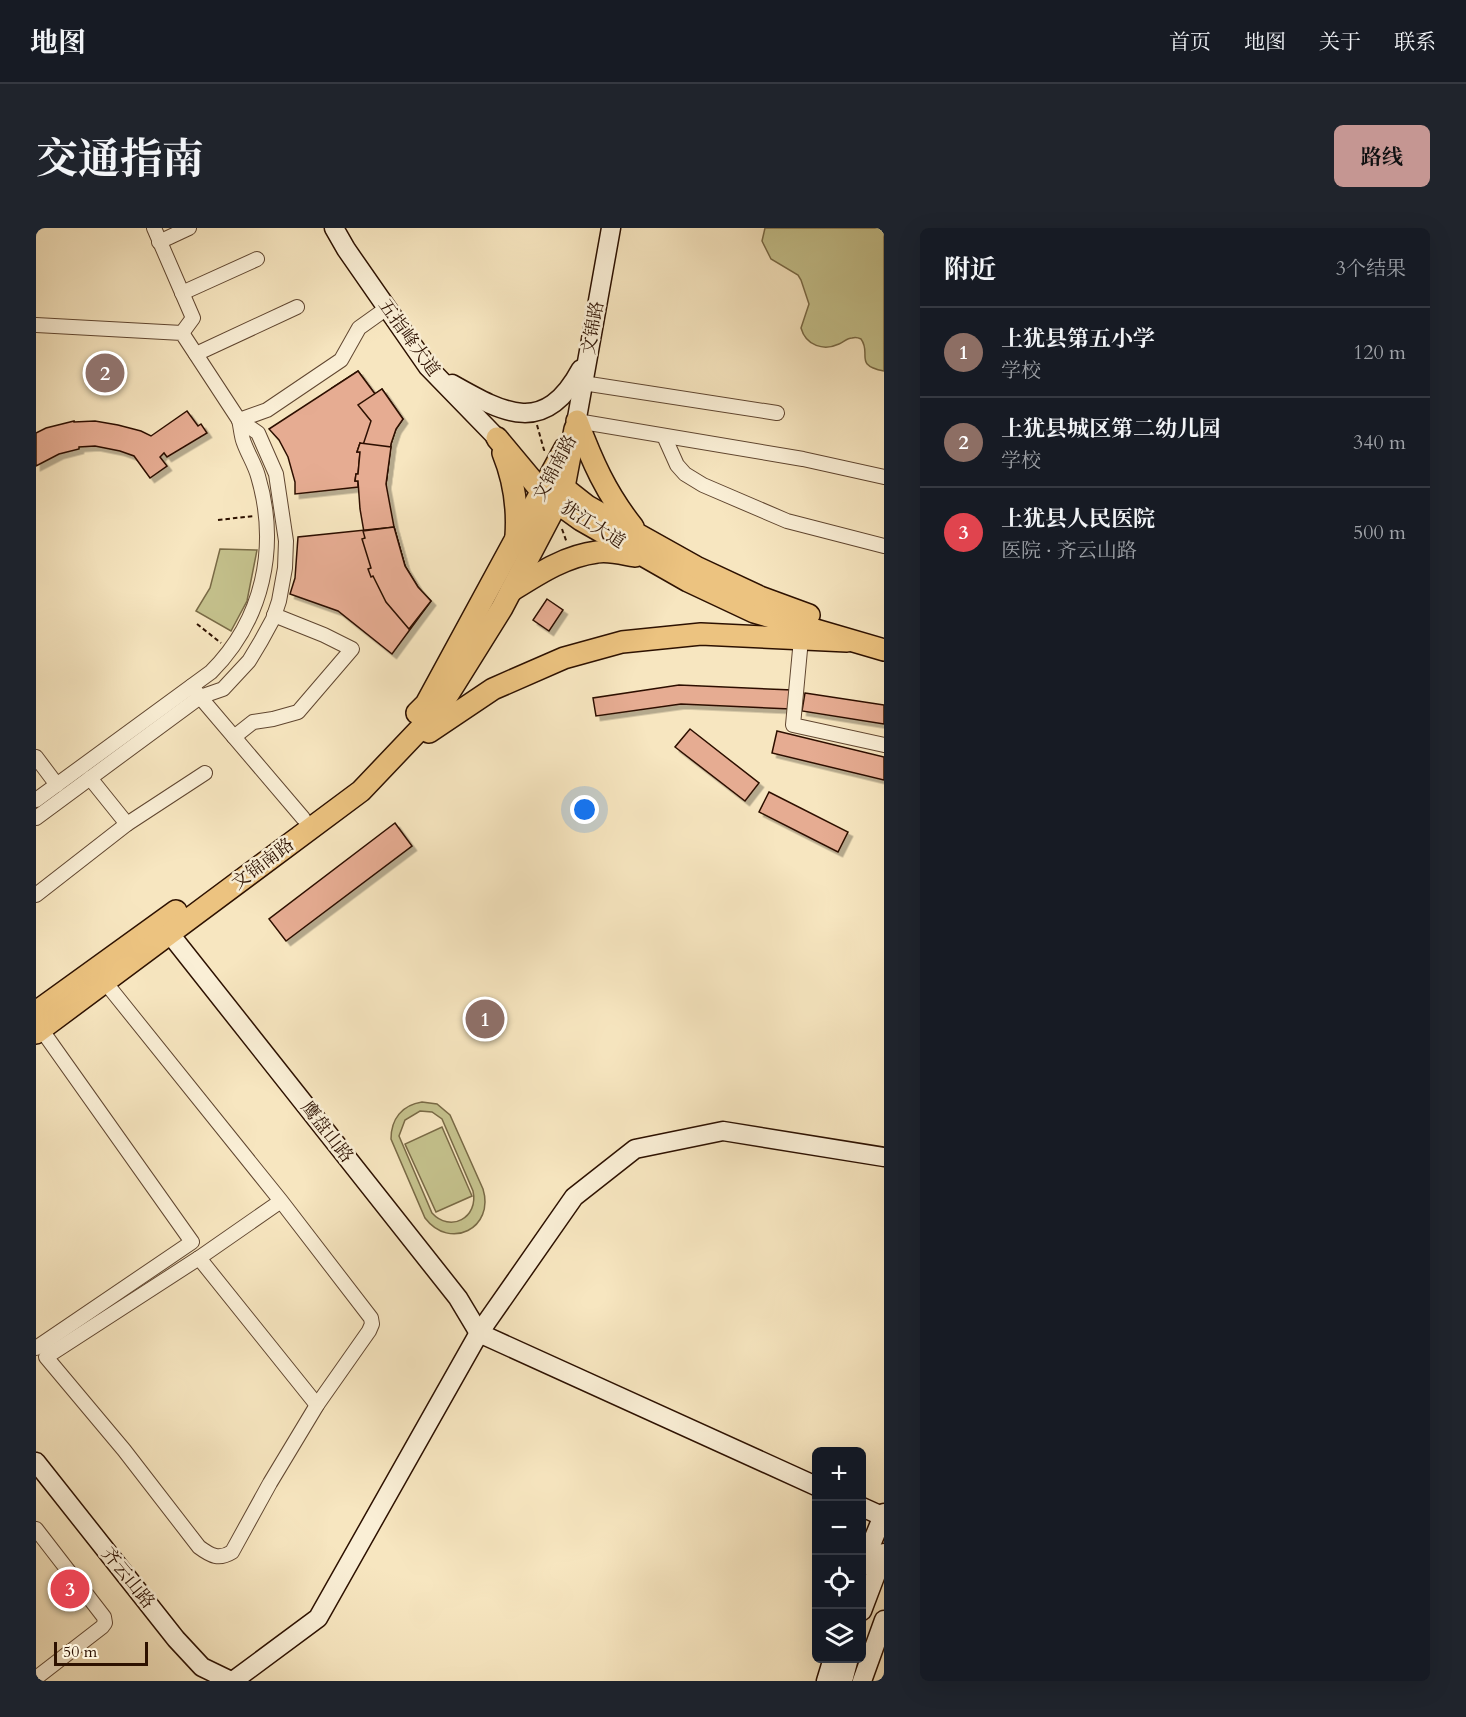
<!DOCTYPE html>
<html lang="zh">
<meta charset="utf-8">
<style>
body{margin:0;font-family:Cardo,"Noto Serif SC",serif;background:#20242c;color:#f1f3f6}
.controls{position:absolute;right:18px;bottom:18px;display:grid;overflow:hidden;border-radius:9px;box-shadow:0 6px 24px #0002}
.controls button{width:54px;height:54px;display:grid;place-items:center;padding:0;border:0;border-bottom:2px solid #363941;background:#171b24;color:#f1f3f6;font:30px sans-serif}
.scale{position:absolute;left:18px;bottom:15px;width:94px;box-sizing:border-box;padding-left:6px;border:3px solid #2d1100;border-top:0;font-size:16px;line-height:21px;white-space:nowrap;color:#2d1100;-webkit-text-stroke:4px #faefd6;paint-order:stroke}
.you{position:absolute;left:549px;top:582px;width:21px;height:21px;margin:-15px;border:4px solid #fff;border-radius:50%;background:#1a73e8;box-shadow:0 0 0 9px #1a73e833}
.badge{display:grid;place-items:center;width:39px;height:39px;border-radius:50%;background:#c59692;color:#fff;font-size:20px;font-weight:700}
.pin{position:absolute;translate:-50% -50%;border:3px solid #fff;box-shadow:0 2px 6px #0006}
.list{margin:0;padding:0;list-style:none}
h2{display:flex;justify-content:space-between;align-items:center;height:78px;margin:0;padding:0 24px;font-size:26px}
h2 small{font-size:20px;font-weight:400;color:#9ea1a6}
.list li{display:grid;grid-template-columns:39px 1fr auto;gap:18px;align-items:center;box-sizing:border-box;height:90px;padding:0 24px;border-top:2px solid #363941}
.list b{display:block;font-size:22px;white-space:nowrap}
.list p{margin:0;font-size:20px;white-space:nowrap;color:#9ea1a6}
.list em{font-size:20px;font-style:normal;color:#9ea1a6}
.icon{flex:none;width:33px;height:33px;fill:none;stroke:currentColor;stroke-width:2;stroke-linecap:round;stroke-linejoin:round}
.map{position:relative;flex:none;width:848px;height:1453px;overflow:hidden;border-radius:9px}
header{display:flex;align-items:center;gap:36px;box-sizing:border-box;height:84px;padding:0 30px;background:#171b24;border-bottom:2px solid #363941}
header strong{font-size:28px}
nav{display:flex;gap:33px;margin-inline-start:auto;font-size:21px}
.intro{display:flex;align-items:center;justify-content:space-between;box-sizing:border-box;height:144px;padding:0 36px}
h1{margin:0;font-size:42px}
.button{padding:15px 27px;border-radius:9px;background:#c59692;color:#111;font-size:21px;font-weight:700}
main{display:flex;gap:36px;padding:0 36px}
aside{flex:1;background:#171b24;border-radius:9px;box-shadow:0 6px 24px #0002}
.map>svg:first-child{display:block}
</style>
<header>
<strong>地图</strong>
<nav><a>首页</a><a>地图</a><a>关于</a><a>联系</a></nav>
</header>
<div class="intro"><h1>交通指南</h1><a class="button">路线</a></div>
<main>
<div class="map">
<svg width="848" height="1453" viewBox="0 0 848 1453">
<defs>
<filter id="shadow"><feDropShadow dx="4.5" dy="4.5" stdDeviation="0" flood-color="#0004"/></filter>
</defs>
<rect width="100%" height="100%" fill="#f7e6c0"/>
<filter id="stains"><feTurbulence type="fractalNoise" baseFrequency=".00333" numOctaves="4"/><feColorMatrix values="0 0 0 0 .2 0 0 0 0 .09 0 0 0 0 .02 0 0 0 .5 -.17"/></filter>
<radialGradient id="worn" r=".72"><stop offset=".6" stop-color="#630" stop-opacity="0"/><stop offset="1" stop-color="#630" stop-opacity=".3"/></radialGradient>
<g fill="#c5c28d" stroke="#796a46" stroke-width="1.5" fill-rule="evenodd">
<path d="M 729,0 L 848,0 L 848,143 C 817,137 836,126 825,111 C 823,110 819,109 816,110 C 811,110 808,114 803,116 C 788,123 770,118 765,100 L 773,76 L 765,52 L 762,47 L 735,31 L 726,13 Z"/>
<polygon points="184,321 221,322 211,373 195,403 160,383 174,360"/>
<path d="M 386,874 L 401,876 L 414,887 L 447,961 C 459,1000 414,1023 389,990 L 355,911 C 355,891 366,877 386,874 ZM 384,883 L 396,884 L 406,891 L 437,963 C 443,990 414,1005 396,985 L 363,908 L 369,892 Z"/>
<polygon points="406,899 436,968 400,984 369,916"/>
</g>
<g fill="#e6ac92" stroke="#2d1100" stroke-width="1.5" filter="url(#shadow)">
<polygon points="322,143 339,166 322,177 318,170 308,176 296,160"/>
<polygon points="322,143 339,166 346,161 367,191 360,201 355,216 350,256 259,266 259,254 252,229 243,212 233,201"/>
<polygon points="346,161 367,191 360,201 355,216 350,256 322,258 322,253 319,253 320,246 322,246 324,224 321,224 324,215 327,217 335,193 322,177"/>
<polygon points="151,183 162,198 165,196 171,205 131,229 128,225 124,229 131,238 114,250 98,228 84,223 59,218 43,219 43,221 23,226 0,238 0,205 10,200 38,193 38,194 59,193 82,197 105,203 115,208"/>
<polygon points="324,215 355,219 350,256 358,299 369,338 335,349 332,341 335,340 326,311 329,310 324,281 322,253 319,253 320,246 322,246 324,224 321,224"/>
<polygon points="358,299 369,338 382,359 395,373 356,426 302,383 254,366 259,350 262,309"/>
<polygon points="358,299 369,338 382,359 395,373 373,401 350,374 337,348 335,349 332,341 335,340 326,311 329,310 327,303"/>
<polygon points="511,371 527,382 513,403 497,392"/>
<polygon points="643,457 756,462 755,481 645,476 560,488 557,470"/>
<polygon points="769,465 848,477 848,496 766,483"/>
<polygon points="654,501 723,555 709,573 639,519"/>
<polygon points="741,503 848,529 848,552 736,525"/>
<polygon points="733,564 812,604 802,624 723,584"/>
<polygon points="359,595 376,618 250,713 233,691"/>
</g>
<g fill="none" stroke-linecap="round" stroke-linejoin="round">
<defs>
<g id="street">
<polyline points="118,0 157,90 146,105"/>
<polyline points="123,14 153,0"/>
<polyline points="146,65 221,31"/>
<polyline points="0,97 146,105 203,192 222,205 240,246 250,313 249,340 243,373 237,391 225,413 213,433 187,461 164,469 156,458"/>
<polyline points="160,126 261,79"/>
<polyline points="547,155 741,185"/>
<polyline points="203,192 231,182 305,132 323,100 351,80"/>
<polyline points="541,193 767,231 848,249"/>
<polyline points="628,208 641,237 649,246 667,257 751,293 848,318"/>
<polyline points="765,411 757,497 848,517"/>
<polyline points="198,509 217,494 237,491 262,484 316,421 288,407 238,387"/>
<polyline points="0,529 21,557"/>
<path d="M 0,572 L 175,444 C 227,392 243,319 222,248 C 219,237 212,226 208,215 C 205,208 205,199 203,192"/>
<polyline points="0,590 164,469 267,590"/>
<polyline points="91,596 169,545"/>
<polyline points="0,667 91,596 54,550"/>
<path d="M 69,754 L 245,973 L 335,1090 L 336,1096 L 333,1103 L 281,1177 L 234,1255 L 196,1324 C 183,1332 175,1328 163,1319 L 88,1222 L 10,1129 L 163,1030 L 245,973"/>
<polyline points="163,1030 281,1177"/>
<polyline points="0,1120 156,1014 5,801"/>
<polyline points="0,1301 68,1389 69,1395 66,1399 0,1450"/>
</g>
<g id="secondary">
<polyline points="298,0 310,21 392,139 461,210"/>
<path d="M 416,156 C 469,186 509,208 545,141"/>
<polyline points="539,201 575,0"/>
<polyline points="134,706 422,1070 443,1105 780,1258"/>
<polyline points="0,1234 140,1411 166,1439 195,1453"/>
<polyline points="826,1279 848,1289"/>
<polyline points="826,1339 848,1285"/>
<polyline points="826,1383 848,1325"/>
<polyline points="197,1453 282,1390 443,1105 538,969 599,921 687,903 848,929"/>
<polyline points="790,1453 797,1430"/>
<polyline points="807,1453 813,1430"/>
<polyline points="826,1453 848,1392"/>
</g>
<g id="primary">
<path d="M 541,193 C 556,233 570,265 597,299"/>
<polyline points="461,210 506,264 545,292 652,353 718,384 848,422"/>
<path d="M 467,225 C 478,252 482,279 480,308"/>
<polyline points="518,252 551,278 660,339 724,369 773,387"/>
<path d="M 475,363 C 502,346 529,328 561,324 C 574,322 587,326 599,328"/>
<polyline points="381,485 390,476 529,220"/>
<polyline points="393,504 457,461 528,430 586,414 665,406 811,413"/>
<polyline points="0,784 140,683"/>
<polyline points="0,805 325,563 403,481 466,380 521,275 528,259 539,201"/>
</g>
</defs>
<use href="#street" stroke="#604630" stroke-width="16"/>
<use href="#secondary" stroke="#2d1100" stroke-width="21"/>
<use href="#primary" stroke="#2d1100" stroke-width="24"/>
<g stroke="#2d1100" stroke-width="2" stroke-dasharray="4.5 3" stroke-linecap="butt">
<polyline points="501,197 508,222 510,222"/>
<polyline points="182,292 218,288"/>
<polyline points="526,301 531,315"/>
<polyline points="161,396 185,415"/>
</g>
<use href="#street" stroke="#faefd6" stroke-width="14"/>
<use href="#secondary" stroke="#faefd6" stroke-width="18"/>
<use href="#primary" stroke="#ecc380" stroke-width="21"/>
</g>
<g text-anchor="middle" dominant-baseline="central" stroke-width="5" stroke-linejoin="round" paint-order="stroke">
<g font-size="18" fill="#2d1100" stroke="#faefd6">
<text transform="translate(557 100) rotate(-80)">文锦路</text>
<text transform="translate(373 110) rotate(54)">五指峰大道</text>
<text transform="translate(519 240) rotate(-62)">文锦南路</text>
<text transform="translate(557 297) rotate(32)">犹江大道</text>
<text transform="translate(227 636) rotate(-37)">文锦南路</text>
<text transform="translate(291 904) rotate(52)">鹰盘山路</text>
<text transform="translate(92 1350) rotate(51)">齐云山路</text>
</g>
</g>
<rect width="100%" height="100%" filter="url(#stains)"/>
<rect width="100%" height="100%" fill="url(#worn)"/>
</svg>
<div class="controls">
<button>+</button>
<button>−</button>
<button><svg class="icon" aria-label="locate" viewBox="0 0 24 24"><circle cx="12" cy="12" r="6"/><path d="M12 2v4M12 18v4M2 12h4M18 12h4"/></svg></button>
<button><svg class="icon" aria-label="layers" viewBox="0 0 24 24"><path d="M12 4l9 5-9 5-9-5zM3 14l9 5 9-5"/></svg></button>
</div>
<div class="scale">50 m</div>
<div class="you"></div>
<div class="pin badge" style="left:449px;top:791px;background:#8d6e63">1</div>
<div class="pin badge" style="left:69px;top:145px;background:#8d6e63">2</div>
<div class="pin badge" style="left:34px;top:1361px;background:#e0444e">3</div>
</div>
<aside>
<h2>附近<small>3个结果</small></h2>
<ul class="list">
<li><span class="badge" style="background:#8d6e63">1</span><div><b>上犹县第五小学</b><p>学校</p></div><em>120 m</em></li>
<li><span class="badge" style="background:#8d6e63">2</span><div><b>上犹县城区第二幼儿园</b><p>学校</p></div><em>340 m</em></li>
<li><span class="badge" style="background:#e0444e">3</span><div><b>上犹县人民医院</b><p>医院 · 齐云山路</p></div><em>500 m</em></li>
</ul>
</aside>
</main>
